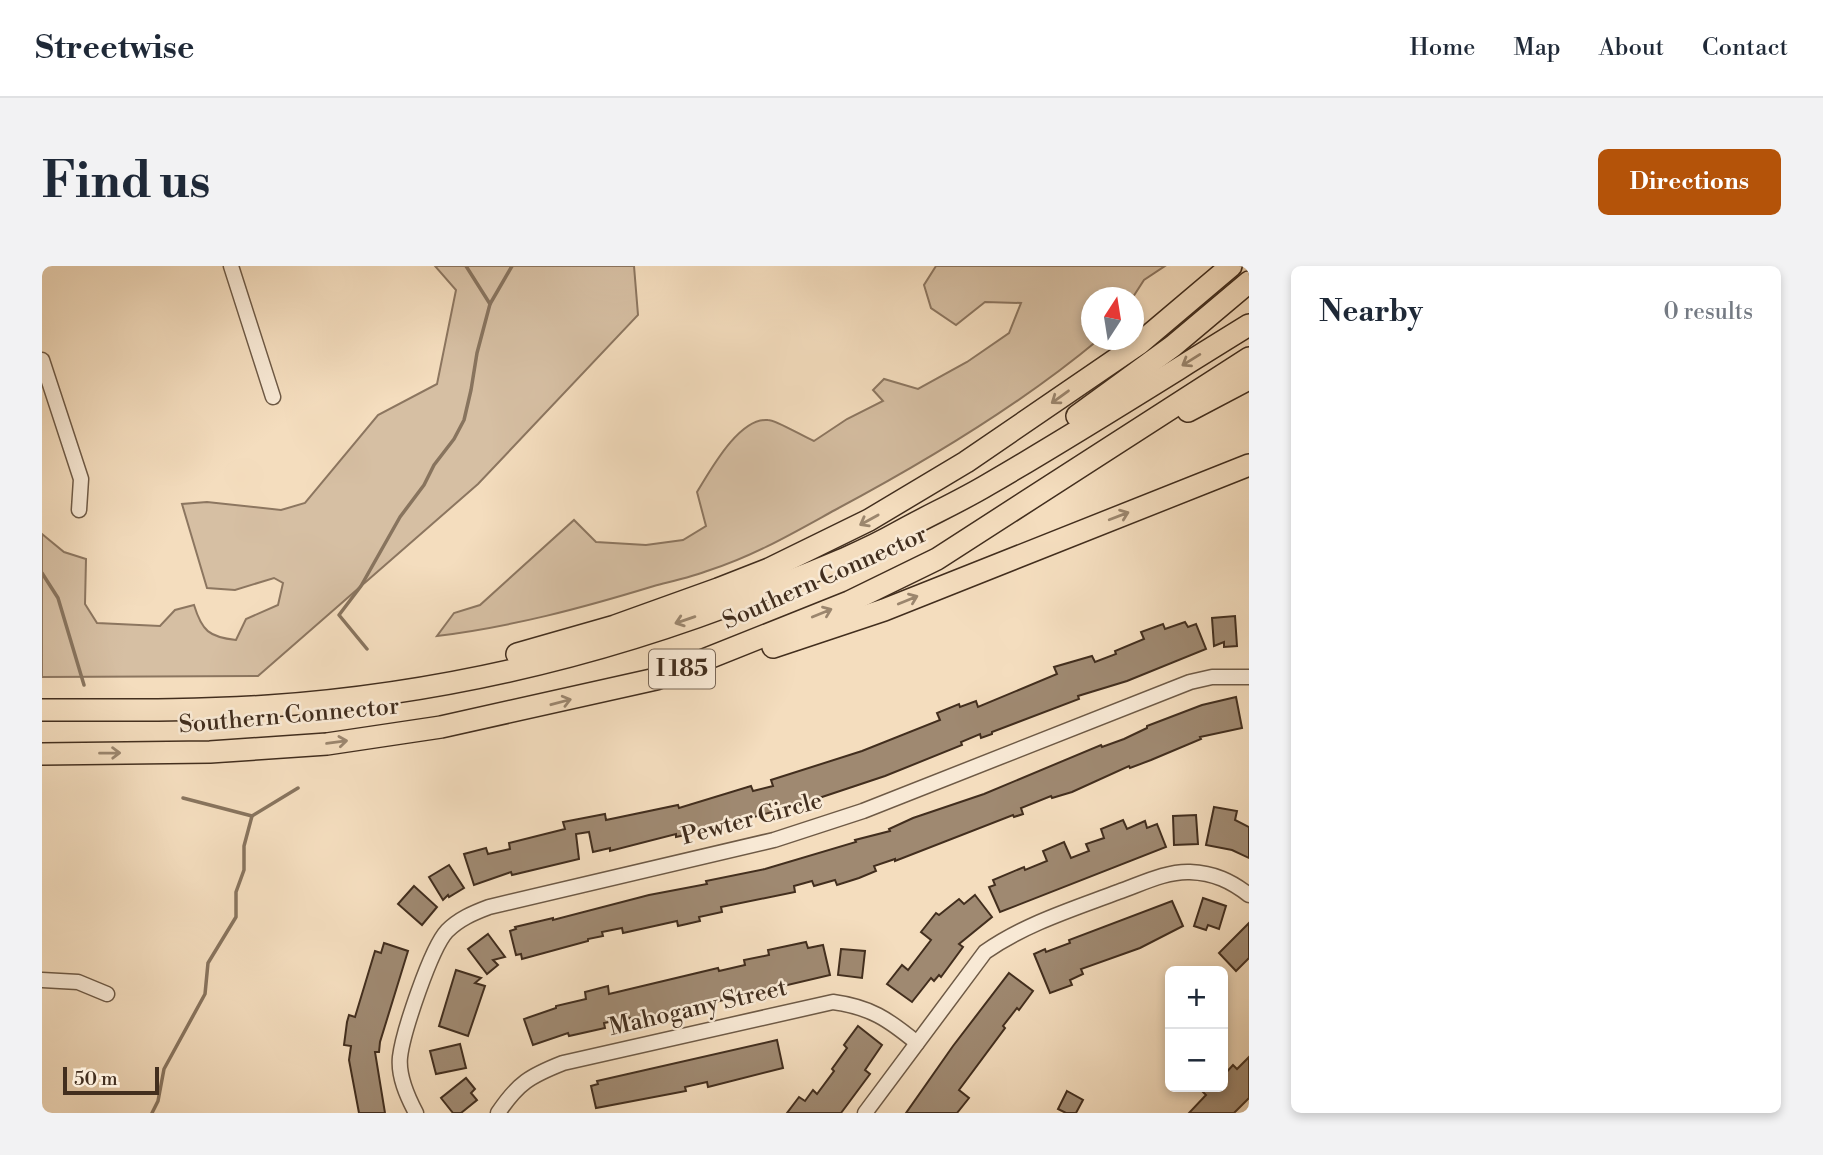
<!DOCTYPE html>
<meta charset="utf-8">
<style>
body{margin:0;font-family:"Libre Bodoni",serif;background:#f2f2f3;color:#1f2937}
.controls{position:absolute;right:21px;bottom:21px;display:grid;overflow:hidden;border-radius:10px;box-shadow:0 4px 10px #0003}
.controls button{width:63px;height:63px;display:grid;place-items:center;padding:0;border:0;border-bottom:2px solid #e0e1e3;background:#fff;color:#1f2937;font:35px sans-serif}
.compass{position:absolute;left:1039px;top:21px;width:63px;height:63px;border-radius:50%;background:#fff;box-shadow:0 4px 10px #0003;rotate:12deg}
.scale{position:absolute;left:21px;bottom:18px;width:96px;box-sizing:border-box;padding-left:7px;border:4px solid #422e1e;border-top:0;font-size:19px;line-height:24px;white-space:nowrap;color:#422e1e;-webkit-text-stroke:5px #f8e9d5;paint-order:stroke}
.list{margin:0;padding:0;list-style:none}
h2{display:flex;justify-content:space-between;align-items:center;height:91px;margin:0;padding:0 28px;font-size:30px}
h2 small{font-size:23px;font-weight:400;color:#747a83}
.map{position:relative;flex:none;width:1207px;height:847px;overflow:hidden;border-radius:10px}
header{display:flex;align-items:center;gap:42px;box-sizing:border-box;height:98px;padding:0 35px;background:#fff;border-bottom:2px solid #e0e1e3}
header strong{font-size:33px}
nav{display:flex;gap:38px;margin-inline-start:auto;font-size:24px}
.intro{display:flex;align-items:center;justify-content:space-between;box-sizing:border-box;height:168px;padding:0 42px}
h1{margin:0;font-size:49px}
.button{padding:18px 32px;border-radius:10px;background:#b45309;color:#fff;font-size:24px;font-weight:700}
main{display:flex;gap:42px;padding:0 42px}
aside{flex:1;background:#fff;border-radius:10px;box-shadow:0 4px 10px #0003}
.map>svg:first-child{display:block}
</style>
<header>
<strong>Streetwise</strong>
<nav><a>Home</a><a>Map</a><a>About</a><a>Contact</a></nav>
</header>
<div class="intro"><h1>Find us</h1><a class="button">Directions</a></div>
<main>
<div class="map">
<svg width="1207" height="847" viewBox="0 0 1207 847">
<rect width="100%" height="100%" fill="#f4ddbe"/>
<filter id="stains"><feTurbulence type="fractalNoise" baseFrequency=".00286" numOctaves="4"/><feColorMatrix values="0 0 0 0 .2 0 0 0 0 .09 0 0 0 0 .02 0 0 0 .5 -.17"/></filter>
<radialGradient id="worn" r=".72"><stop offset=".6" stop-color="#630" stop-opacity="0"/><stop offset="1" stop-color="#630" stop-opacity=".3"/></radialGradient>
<g fill="#d6bfa3" stroke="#8c7660" stroke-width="2">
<path d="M 393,0 L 592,0 L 596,49 L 436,218 L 216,410 L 0,411 L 0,268 L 22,286 L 44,293 L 43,338 L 55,357 L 118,360 L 133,344 L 152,339 C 160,365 167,371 194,374 L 204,353 L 236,339 L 241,317 L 232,312 L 193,324 L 165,322 L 140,238 L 165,236 L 239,244 L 263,237 L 336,149 L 395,118 L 414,24 Z"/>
<path d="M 894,0 L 1123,0 L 1102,14 L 1091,31 L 1050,32 L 1050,74 L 1056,74 C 977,140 883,196 793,244 C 753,266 712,290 668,304 C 650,311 631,315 612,320 C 540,342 469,361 395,370 L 412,347 L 438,339 L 532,254 L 554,276 L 604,279 L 641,274 L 664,260 L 655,226 C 668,205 697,151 726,154 C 734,154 762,171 772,175 L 805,153 L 841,135 L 831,124 L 842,113 L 876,123 L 925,96 L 967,67 L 979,37 L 943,36 L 914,59 L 889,42 L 882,19 Z"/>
</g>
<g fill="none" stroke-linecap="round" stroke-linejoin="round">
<g stroke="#88745e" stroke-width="3.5">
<polyline points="424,0 448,38"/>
<polyline points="0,307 16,332 42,419"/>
<polyline points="325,383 297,349 319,320 358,251 382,219 392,199 412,173 422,154 429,124 435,87 448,38 470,0"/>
<polyline points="141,532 210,550"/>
<polyline points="110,847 116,835 122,803 163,728 166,697 194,651 194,626 202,604 202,580 210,550 256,522"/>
</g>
</g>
<g fill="#9f8971" stroke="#422e1e" stroke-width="2">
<polygon points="1193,350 1195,380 1182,381 1182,376 1172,380 1170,352"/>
<polygon points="1143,356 1146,361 1154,358 1164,383 1085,415 1036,430 1037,433 950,466 950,468 939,472 938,468 919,476 920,479 843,510 753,540 652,567 634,571 634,568 568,585 568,582 551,586 547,566 534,568 537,593 470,609 469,606 432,619 422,588 444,582 446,588 468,583 467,577 523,563 521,556 563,548 564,554 636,539 637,542 709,520 711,525 731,520 729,514 820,485 898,454 895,447 917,438 918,441 934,435 936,441 1015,408 1012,401 1050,390 1053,396 1074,388 1073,385 1102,373 1099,366 1121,358 1123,363"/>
<polygon points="1194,431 1200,462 1158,471 1159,473 1109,494 1088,502 1087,500 1030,526 1010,532 1009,530 979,542 981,548 972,551 971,549 853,595 853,593 832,600 834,605 817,612 795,619 793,614 772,620 770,615 752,620 753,626 679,641 680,646 657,651 658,655 636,660 635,655 581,667 580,662 560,666 561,670 546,673 546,675 480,693 479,688 474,689 468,665 474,663 473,661 511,652 511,654 607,629 665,618 664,615 723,603 814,576 813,574 848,565 847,563 871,552 942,528 1059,479 1060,481 1082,473 1105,462 1105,460 1160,439"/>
<polygon points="1172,541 1195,545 1193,554 1207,561 1207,592 1190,584 1164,579"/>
<polygon points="1154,549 1156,578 1132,579 1131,550"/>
<polygon points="1081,554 1085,563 1103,555 1105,562 1115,558 1124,581 958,646 947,621 953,619 951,614 982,601 983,604 1005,595 1001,585 1022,576 1029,592 1047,585 1044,578 1062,572 1059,563"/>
<polygon points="407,599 422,622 407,631 406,629 401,634 387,611"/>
<polygon points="372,620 395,641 380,659 356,638"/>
<polygon points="933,629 950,651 917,678 921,681 899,711 897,709 892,715 889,712 870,736 845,718 860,699 866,704 889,674 879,666 894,647 897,649 917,633 922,638"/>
<polygon points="1161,632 1184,640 1177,663 1166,659 1164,664 1152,660"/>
<polygon points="1130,635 1141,660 1098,682 1039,703 1041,708 1028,714 1030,719 1008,727 992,688 1003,683 1004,686 1028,677 1027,674"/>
<polygon points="1207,657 1207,692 1194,705 1177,687"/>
<polygon points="446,668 463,691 451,694 456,699 445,708 426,683"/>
<polygon points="764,676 766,682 781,679 788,709 589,756 588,752 562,757 563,762 527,770 526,767 491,779 482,753 514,742 514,740 544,733 543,726 566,720 567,728 676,702 677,705 703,699 702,694 727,689 726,684"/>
<polygon points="342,677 366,685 338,776 337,786 333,786 343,847 317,847 307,794 309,780 302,779 305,756 307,749 313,751 333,685 339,687"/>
<polygon points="799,683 823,685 820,712 796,709"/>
<polygon points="414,704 439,712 433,717 443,720 426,770 397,760"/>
<polygon points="967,707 991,725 977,744 975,742 961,760 963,762 917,824 927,832 915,847 864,847 911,780"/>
<polygon points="816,760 840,779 823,804 828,808 799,847 745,847 757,831 763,835 771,824 775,828 792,805 790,803 805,782 802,779"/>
<polygon points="735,774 741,802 666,821 665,816 643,821 644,825 554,842 549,820 556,818 555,815"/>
<polygon points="418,778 424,802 394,808 388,785"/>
<polygon points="1207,791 1207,832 1192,847 1147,847 1164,829 1156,821 1181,821 1181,810 1191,799 1195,803"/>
<polygon points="424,812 433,823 429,827 435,834 419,847 411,847 399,832"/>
<polygon points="1025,825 1041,834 1034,847 1024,847 1016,843"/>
</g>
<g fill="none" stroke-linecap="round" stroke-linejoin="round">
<defs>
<g id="minor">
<polyline points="189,0 231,131"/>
<polyline points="0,94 39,213 37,244"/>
<polyline points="0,714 36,716 65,728"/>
<path d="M 374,847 C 365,830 356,810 358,791 C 361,766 389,682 405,665 C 417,653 431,647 447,641 L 732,574 L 821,545 L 1148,416 L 1170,411 L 1207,411"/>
<path d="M 456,847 C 476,817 488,810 521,797 L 791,736 C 828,741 846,753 875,777"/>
<path d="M 823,847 L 943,686 C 983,658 1031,643 1076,626 C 1099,618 1124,605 1148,606 C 1172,607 1189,615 1207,629"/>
</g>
<g id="highway">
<polyline points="1146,145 1207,113"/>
<polyline points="1035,150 1131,80 1207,16"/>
<polyline points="731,381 842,344 1207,199"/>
<polyline points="475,388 573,360 676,323 727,303 827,254 924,196 1098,77 1189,0"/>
<path d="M 0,444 C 76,444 152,445 227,440 C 400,428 571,387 731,322 C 772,305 816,289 855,267 C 885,250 917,236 947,218 C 1035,167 1121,112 1207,59"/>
<polyline points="0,488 168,486 285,478 399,461 614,413 807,336 895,293 1207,92"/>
</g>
</defs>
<use href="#minor" stroke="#6e5a46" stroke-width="17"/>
<use href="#highway" stroke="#422e1e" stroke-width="24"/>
<use href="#minor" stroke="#f8e9d5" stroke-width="14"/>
<use href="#highway" stroke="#f4ddbe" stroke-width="21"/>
</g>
<defs><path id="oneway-shaft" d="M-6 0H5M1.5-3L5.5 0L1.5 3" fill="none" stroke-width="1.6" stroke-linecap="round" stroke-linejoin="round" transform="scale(1.75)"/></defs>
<g stroke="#9b866e">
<use href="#oneway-shaft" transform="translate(1149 94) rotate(148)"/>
<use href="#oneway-shaft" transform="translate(1018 131) rotate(144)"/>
<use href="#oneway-shaft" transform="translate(1077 250) rotate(-21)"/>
<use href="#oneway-shaft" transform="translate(827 254) rotate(151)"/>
<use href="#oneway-shaft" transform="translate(866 334) rotate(-22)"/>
<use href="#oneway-shaft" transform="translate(780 347) rotate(-22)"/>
<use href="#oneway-shaft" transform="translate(643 354) rotate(161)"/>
<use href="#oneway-shaft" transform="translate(519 436) rotate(-15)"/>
<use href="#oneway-shaft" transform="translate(295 476) rotate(-8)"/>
<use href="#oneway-shaft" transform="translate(68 487) rotate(-1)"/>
</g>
<g text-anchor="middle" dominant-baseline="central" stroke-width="5" stroke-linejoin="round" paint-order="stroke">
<rect fill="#f8e9d5" stroke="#796655" stroke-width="2" x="607" y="383.5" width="66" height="39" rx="5"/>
<g font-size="23" font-weight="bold" fill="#422e1e">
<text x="640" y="403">I 185</text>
</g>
<g font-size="24" fill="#422e1e" stroke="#f8e9d5">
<text transform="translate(783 312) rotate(-24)">Southern Connector</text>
<text transform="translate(247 450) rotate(-5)">Southern Connector</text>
<text transform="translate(710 553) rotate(-15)">Pewter Circle</text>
<text transform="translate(656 742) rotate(-13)">Mahogany Street</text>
</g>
</g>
<rect width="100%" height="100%" filter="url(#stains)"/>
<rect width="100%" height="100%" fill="url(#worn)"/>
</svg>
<div class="controls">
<button>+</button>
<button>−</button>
</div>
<svg class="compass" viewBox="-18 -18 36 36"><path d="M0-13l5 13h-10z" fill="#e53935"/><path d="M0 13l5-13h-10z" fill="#747a83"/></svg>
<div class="scale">50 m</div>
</div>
<aside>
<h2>Nearby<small>0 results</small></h2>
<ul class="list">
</ul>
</aside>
</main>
